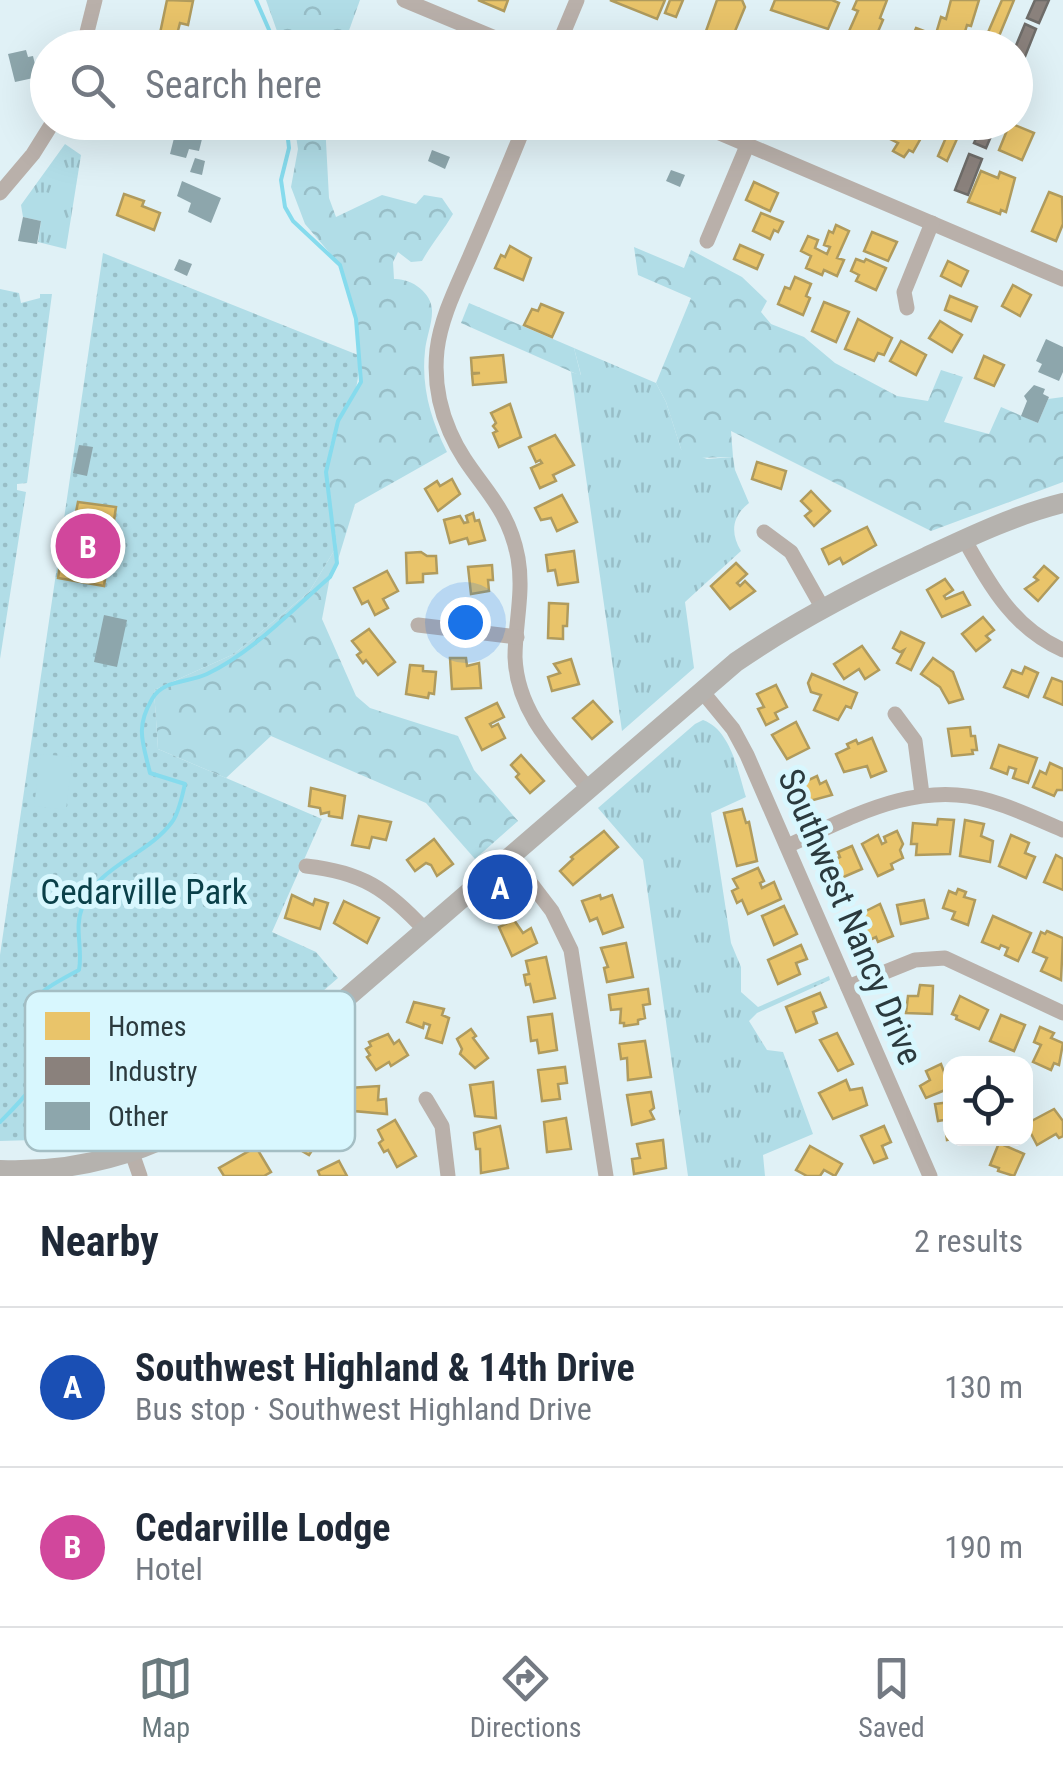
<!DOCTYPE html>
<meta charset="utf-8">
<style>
body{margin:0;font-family:"Roboto Condensed",sans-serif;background:#f6f6f7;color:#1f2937}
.controls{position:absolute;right:30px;bottom:30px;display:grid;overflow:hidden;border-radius:20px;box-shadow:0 10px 40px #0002}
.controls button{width:90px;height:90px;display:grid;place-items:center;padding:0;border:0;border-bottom:2px solid #e0e1e3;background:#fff;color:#1f2937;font:50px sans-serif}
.you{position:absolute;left:465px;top:622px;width:35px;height:35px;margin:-25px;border:8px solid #fff;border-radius:50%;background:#1a73e8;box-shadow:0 0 0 15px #1a73e833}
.badge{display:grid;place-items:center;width:65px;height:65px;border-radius:50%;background:#6a7a7e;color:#fff;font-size:32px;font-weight:700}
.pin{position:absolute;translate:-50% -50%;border:5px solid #fff;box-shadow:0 2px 10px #0006}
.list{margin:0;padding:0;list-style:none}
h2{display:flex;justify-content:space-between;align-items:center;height:130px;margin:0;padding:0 40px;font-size:42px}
h2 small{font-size:32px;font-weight:400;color:#747a83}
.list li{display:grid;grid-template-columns:65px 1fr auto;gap:30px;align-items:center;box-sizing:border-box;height:160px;padding:0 40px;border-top:2px solid #e0e1e3}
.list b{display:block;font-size:38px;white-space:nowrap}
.list p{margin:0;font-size:32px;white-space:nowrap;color:#747a83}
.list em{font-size:32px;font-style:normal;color:#747a83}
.icon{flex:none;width:55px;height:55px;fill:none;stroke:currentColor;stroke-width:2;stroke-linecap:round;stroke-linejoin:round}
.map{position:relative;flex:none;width:1063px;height:1176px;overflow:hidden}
.search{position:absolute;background:#fff;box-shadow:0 10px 40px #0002;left:30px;right:30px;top:30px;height:110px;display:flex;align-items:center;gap:25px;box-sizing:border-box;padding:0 35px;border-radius:55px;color:#747a83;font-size:38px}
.sheet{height:450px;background:#fff}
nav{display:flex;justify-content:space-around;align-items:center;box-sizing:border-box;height:140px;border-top:2px solid #e0e1e3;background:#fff;font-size:28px;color:#747a83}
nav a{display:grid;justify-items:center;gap:5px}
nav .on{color:#6a7a7e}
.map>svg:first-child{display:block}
</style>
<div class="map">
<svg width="1063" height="1176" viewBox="0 0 1063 1176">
<defs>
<pattern id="grass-tufts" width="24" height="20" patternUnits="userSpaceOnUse" patternTransform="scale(2.5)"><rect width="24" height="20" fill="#b1dde7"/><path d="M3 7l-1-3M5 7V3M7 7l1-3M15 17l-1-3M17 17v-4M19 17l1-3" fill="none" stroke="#98bec7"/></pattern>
<pattern id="forest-crowns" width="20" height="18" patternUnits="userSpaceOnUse" patternTransform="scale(2.5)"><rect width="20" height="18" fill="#b1dde7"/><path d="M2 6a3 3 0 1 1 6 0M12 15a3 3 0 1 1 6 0" fill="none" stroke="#98bec7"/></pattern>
<pattern id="park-dots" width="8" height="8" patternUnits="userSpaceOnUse" patternTransform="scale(2.5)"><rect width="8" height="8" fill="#b1dde7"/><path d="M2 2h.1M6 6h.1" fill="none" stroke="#98bec7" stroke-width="1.8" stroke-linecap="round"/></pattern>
</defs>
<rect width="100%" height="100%" fill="#e0f1f6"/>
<g fill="url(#grass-tufts)">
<polygon points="65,144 81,155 66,249 38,242 41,221 23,217 21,205"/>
<path d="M 574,348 L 656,383 L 666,402 L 681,449 L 707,459 L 733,457 L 735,470 L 749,503 C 732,516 730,533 741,551 L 685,602 L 694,668 L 622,731 L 571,372 L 581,375 Z"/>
<path d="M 703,720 C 731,730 738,772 746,797 L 711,813 L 731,943 L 741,967 L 741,992 L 758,1007 L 829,976 L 830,980 L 757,1013 L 749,1021 L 767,1050 L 783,1052 L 813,1134 L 763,1155 L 765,1176 L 688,1176 L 643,860 L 598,808 L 695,724 Z"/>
</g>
<g fill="url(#forest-crowns)">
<polygon points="266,0 360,0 343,47 283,48"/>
<path d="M 294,123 L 325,123 L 329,198 L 336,217 L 382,195 L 416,204 L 424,195 L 442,198 L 453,214 C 443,231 432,243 422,261 L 411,262 L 398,252 L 393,262 L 394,279 C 411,278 433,293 432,312 C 432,324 426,339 425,351 C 421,387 431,420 447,452 L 355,504 L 337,563 L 330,577 L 322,619 L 356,696 L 370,708 L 458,736 L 474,770 L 518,821 L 475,859 L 426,803 L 271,736 L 226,778 L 158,749 L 154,690 L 234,654 L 309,592 L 337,546 L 326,472 L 338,421 L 361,382 L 356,319 L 340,265 L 305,224 L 291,187 L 298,149 Z"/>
<polygon points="634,247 684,268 691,250 742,277 767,301 761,312 771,324 804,337 835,363 897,396 928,401 941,370 963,377 944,422 989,434 1001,407 1038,423 1048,399 1063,397 1063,482 931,531 731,431 733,457 692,458 681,449 666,402 656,383 691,298 638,275"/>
<polygon points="469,303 574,348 581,376 461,323"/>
</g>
<g fill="url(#park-dots)">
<path d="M 103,253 L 358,355 C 362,403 342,402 331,443 C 322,477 332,512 337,546 L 309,592 L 234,654 L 154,690 L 158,749 L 322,819 L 272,932 L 316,952 L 338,978 C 248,1056 192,1120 70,1145 L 68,1139 L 0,1141 L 0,955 Z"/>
<polygon points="0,289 19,293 21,303 40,298 40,294 52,294 27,483 17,484 17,490 26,492 0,659"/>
</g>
<polygon fill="#b1dde7" points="41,754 72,757 66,810 34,806"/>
<g fill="#e9c46a" stroke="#b09b5d" stroke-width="2.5">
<polygon points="167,0 193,1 188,25 180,23 175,42 159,38"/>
<polygon points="478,0 508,0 504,11"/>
<polygon points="610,0 665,0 657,19"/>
<polygon points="670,0 683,0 676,17 665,13"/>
<polygon points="717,0 742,0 745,7 728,48 700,48"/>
<polygon points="775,0 832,0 839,3 828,29 771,10"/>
<polygon points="857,0 887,0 880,18 883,20 871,48 851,48 852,41 846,38 858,11 853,9"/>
<polygon points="951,0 979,0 971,26 967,25 960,48 932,47 941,17 946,19"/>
<polygon points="1002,0 1014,0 997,41 986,37"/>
<polygon points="916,28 924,31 917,48 908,48"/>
<polygon points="778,36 801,46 808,48 774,48"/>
<polygon points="900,122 930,122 913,152 909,150 904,157 893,151 898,143 890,139"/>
<polygon points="1010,123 1034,133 1022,160 999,150"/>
<polygon points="951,126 961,130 947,161 938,156"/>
<polygon points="981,171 998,178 1000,172 1015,178 1006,212 1001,210 1000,214 968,202"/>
<polygon points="754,182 778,193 770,211 746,200"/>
<polygon points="1049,192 1062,197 1063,224 1056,241 1032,231"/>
<polygon points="124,194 144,201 142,206 160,213 154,230 117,215"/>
<polygon points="761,213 783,222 778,232 774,230 770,239 753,231"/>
<polygon points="836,225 849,231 837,258 844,260 837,276 824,270 822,275 806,268 811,256 801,251 808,236 818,240 815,248 827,254 830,247 824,245 829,231 833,233"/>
<polygon points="872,232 897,242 888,261 864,251"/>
<polygon points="740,245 763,255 757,269 734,259"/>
<polygon points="510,246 531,258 523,280 495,268 501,255 505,257"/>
<polygon points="856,259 864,262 866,259 886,268 876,290 856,281 859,275 851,271"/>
<polygon points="948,261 968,271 961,286 941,276"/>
<polygon points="795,277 811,284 806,296 810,298 803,315 778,304 785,287 790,289"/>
<polygon points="1013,285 1031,295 1020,316 1002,306"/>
<polygon points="950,296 977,307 971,321 945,310"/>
<polygon points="824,302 849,312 836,342 812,331"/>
<polygon points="541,304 563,313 552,337 524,325 532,309 538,311"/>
<polygon points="858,319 892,338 884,355 878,353 874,361 845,349"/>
<polygon points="940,321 962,335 952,352 929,338"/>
<polygon points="901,341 926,355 916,375 890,361"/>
<polygon points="503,355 506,382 473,385 472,374 480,373 472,373 471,358"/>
<polygon points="984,356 1004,365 994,386 975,378"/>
<polygon points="510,404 521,437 499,447 493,433 497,431 493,426 496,423 491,413"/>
<polygon points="555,435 574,465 553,475 556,481 540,488 531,468 542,463 540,460 536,462 529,447"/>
<polygon points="757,462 786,471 781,489 752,479"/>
<polygon points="452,479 460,494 438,511 425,489 437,481 440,486"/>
<polygon points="811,491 830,511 814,526 805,516 811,511 801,501"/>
<polygon points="562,495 577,522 557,531 551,518 541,520 535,508"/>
<polygon points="78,502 116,507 111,540 117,541 113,567 107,566 104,586 58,578 62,550 70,551 72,534 67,532 66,523 74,522"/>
<polygon points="473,513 475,521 479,520 485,540 469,544 467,538 450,543 444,520 460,516 464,523 468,522 466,516"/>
<polygon points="867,527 876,545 843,564 840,558 829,564 822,549"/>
<polygon points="574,551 578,582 558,585 555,570 548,571 546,555"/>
<polygon points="421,552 427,556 436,556 437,573 423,574 423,582 407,583 406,553"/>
<polygon points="736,563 747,574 737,583 740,586 745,581 755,591 730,609 711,586"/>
<polygon points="492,565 493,580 488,580 489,591 471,594 468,567"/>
<polygon points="1044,566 1058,578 1038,601 1025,589 1038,580 1034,577"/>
<polygon points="387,571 398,591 383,599 388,608 375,615 368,601 362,604 354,588"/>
<polygon points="945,579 953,590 944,596 946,599 963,592 970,605 942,617 927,590"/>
<polygon points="549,603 568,604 567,626 563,626 563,639 548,638"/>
<polygon points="983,617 994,630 986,636 990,640 976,651 962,634"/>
<polygon points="369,629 395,662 378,675 366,660 363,663 357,655 361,652 352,641"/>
<polygon points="901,632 924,643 911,670 897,663 904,650 900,652 893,648"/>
<polygon points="862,646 879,670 865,679 859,669 844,679 834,664"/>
<polygon points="450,658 466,658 467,666 479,663 481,688 452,689"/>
<polygon points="933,658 953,672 963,699 949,703 940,687 921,674"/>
<polygon points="571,659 579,684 552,691 548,677 560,673 554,664"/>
<polygon points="410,665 423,666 423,671 436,672 434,694 429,693 428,698 406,694"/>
<polygon points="1025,667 1038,673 1028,697 1004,687 1012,670 1022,674"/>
<polygon points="812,674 857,693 851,708 846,706 838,720 814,710 821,695 811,692 808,683"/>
<polygon points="1052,678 1063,682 1063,705 1044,697"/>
<polygon points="776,685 787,707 775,713 778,719 766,725 758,709 764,707 757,694"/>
<polygon points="593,701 612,722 592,739 573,718"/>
<polygon points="497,703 504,717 490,724 492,727 498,724 505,738 482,750 466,718"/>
<polygon points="796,722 809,748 787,759 772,735"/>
<polygon points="970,727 971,736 975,736 977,750 972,750 973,754 952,756 948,729"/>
<polygon points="872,738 886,771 871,777 867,766 844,772 836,754 849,748 847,744 856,740 858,744"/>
<polygon points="999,745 1037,758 1028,783 1013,778 1016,769 1009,767 1007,774 991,768"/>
<polygon points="521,755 544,781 530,793 516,777 519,774 511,765"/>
<polygon points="1050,763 1063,769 1063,790 1057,790 1054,796 1033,787 1040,771 1046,774"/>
<polygon points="817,776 820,784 826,781 832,795 802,803 794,789 796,786"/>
<polygon points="311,788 345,796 342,818 329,816 329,812 321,814 320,808 309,806"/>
<polygon points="742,809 746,823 749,822 757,861 737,866 724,813"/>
<polygon points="359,816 391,822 386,840 372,837 369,848 352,845"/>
<polygon points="938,819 954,820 950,854 916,855 917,844 911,844 913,823 937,825"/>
<polygon points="965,820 984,824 981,836 993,841 990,862 960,856"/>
<polygon points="604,831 618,847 573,885 560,871 573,859 571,857"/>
<polygon points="897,831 903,844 900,850 903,858 891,864 893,869 878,876 862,844 878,835 882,844 886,842 884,837"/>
<polygon points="1011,835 1029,843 1025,853 1035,857 1026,878 999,866"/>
<polygon points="434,839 453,864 437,876 431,865 426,863 415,871 407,860"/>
<polygon points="852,846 862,869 832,882 825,864 840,857 838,852"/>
<polygon points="1056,855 1063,859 1063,890 1044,882"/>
<polygon points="758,868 764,881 760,883 762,888 774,882 781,899 748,914 742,900 737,903 732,891 738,888 733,879"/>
<polygon points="958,889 966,892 964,897 975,900 968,925 952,919 955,912 943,908 949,891 956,894"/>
<polygon points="292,895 313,905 315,899 328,903 320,929 285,918"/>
<polygon points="600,895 601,899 612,895 623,927 603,934 597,918 590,921 582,901"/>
<polygon points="924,900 928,918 901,924 897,905"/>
<polygon points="344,901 379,918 367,943 334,923"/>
<polygon points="880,904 893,936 878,942 876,937 861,944 850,919"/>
<polygon points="784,906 797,934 774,945 762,916"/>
<polygon points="993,916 1031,933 1018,961 1005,955 1008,948 1001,945 999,949 982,942"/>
<polygon points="514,920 523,933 531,928 537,943 512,956 499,927"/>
<polygon points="1047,931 1063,938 1061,980 1041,971 1047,958 1033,952 1041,932 1045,934"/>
<polygon points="626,943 633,977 607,982 604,968 608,967 601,948"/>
<polygon points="801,945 807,959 796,963 800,974 778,984 768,960"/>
<polygon points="546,957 555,998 534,1002 530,984 526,985 524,975 529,974 526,961"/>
<polygon points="920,985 933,986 932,1014 906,1013 908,996 918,996"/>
<polygon points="648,989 650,1004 643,1005 645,1018 638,1020 638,1024 624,1026 624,1023 620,1023 621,1009 611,1010 609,995"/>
<polygon points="820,993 826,1007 813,1012 817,1023 796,1032 786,1007"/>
<polygon points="960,996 988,1010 979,1029 956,1019 957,1016 952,1014"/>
<polygon points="414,1002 444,1009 442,1015 449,1018 442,1043 426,1038 430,1025 424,1023 423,1028 407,1022"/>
<polygon points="552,1014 557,1050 539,1053 537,1040 531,1041 528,1017"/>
<polygon points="1001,1015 1025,1025 1014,1051 990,1041"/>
<polygon points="1040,1027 1054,1033 1051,1038 1063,1043 1059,1065 1054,1063 1051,1070 1033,1062 1041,1045 1034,1042"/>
<polygon points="471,1029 476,1036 473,1038 488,1058 475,1068 460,1054 462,1049 457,1039"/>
<polygon points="837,1033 853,1064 838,1071 820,1040"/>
<polygon points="388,1034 394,1044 399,1040 408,1055 391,1066 389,1062 376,1070 367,1057 370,1055 366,1049 371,1046 369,1042"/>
<polygon points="645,1041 651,1077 628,1080 627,1058 621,1059 619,1044"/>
<polygon points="941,1064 950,1088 926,1098 920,1086 930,1080 926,1071"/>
<polygon points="565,1067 567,1083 558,1084 560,1099 542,1101 538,1070"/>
<polygon points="846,1080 850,1090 862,1088 867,1105 833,1119 819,1093"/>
<polygon points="493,1082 496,1118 475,1116 470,1085"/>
<polygon points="379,1086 378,1100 386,1099 387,1114 354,1111 354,1100 349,1101 349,1088"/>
<polygon points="651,1092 654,1108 650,1111 654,1119 632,1125 627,1095"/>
<polygon points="950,1102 950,1138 956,1138 947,1140 944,1120 938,1121 935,1104"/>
<polygon points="1054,1109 1063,1121 1063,1136 1059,1138 1056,1134 1037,1145 1026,1124"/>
<polygon points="290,1118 308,1129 306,1133 318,1141 309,1155 278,1137"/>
<polygon points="566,1118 571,1149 547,1152 544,1122"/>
<polygon points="395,1120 416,1156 397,1167 388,1150 384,1152 379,1143 383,1140 378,1130"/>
<polygon points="500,1126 508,1168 481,1173 480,1149 476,1149 474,1133"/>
<polygon points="884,1126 891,1142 882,1146 887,1158 874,1163 861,1136"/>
<polygon points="663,1140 666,1168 634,1174 632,1159 640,1158 637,1144"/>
<polygon points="999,1143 1024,1154 1014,1176 998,1171 999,1168 990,1165"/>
<polygon points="810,1146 842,1164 835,1176 824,1170 820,1176 807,1176 796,1170"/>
<polygon points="256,1147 271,1172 264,1176 224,1176 219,1168"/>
<polygon points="339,1161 347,1176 320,1176 318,1171"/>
</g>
<g fill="#8a817c" stroke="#6e6c69" stroke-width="2.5">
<polygon points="1035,0 1049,0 1039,23 1027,18"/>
<polygon points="1025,24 1036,29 1024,59 1016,55 1015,48"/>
<polygon points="983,122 997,122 986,148 974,143"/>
<polygon points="969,154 982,159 968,195 955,190"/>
</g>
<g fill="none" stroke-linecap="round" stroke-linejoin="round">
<g stroke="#86dbed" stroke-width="4">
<polyline points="256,0 277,48"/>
<path d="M 0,1122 C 18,1104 46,1078 45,1049 C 42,993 16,1003 79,970 C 83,949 74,928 82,908 C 96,866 147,856 172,822 C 179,813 182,796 185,784 L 150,773 C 143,743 135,728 152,699 C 164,679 188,683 207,674 C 253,652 292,610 330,577 L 337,563 L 326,472 L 338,421 L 361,382 L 356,319 L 340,265 L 293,221 L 285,207 L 281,180 L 289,148 L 286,122"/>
</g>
</g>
<g fill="#8da6ac">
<polygon points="26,50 28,57 33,56 38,77 15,82 8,54"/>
<polygon points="178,122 193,122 192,128 204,131 199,151 189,149 186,158 170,154"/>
<polygon points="432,150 450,157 445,169 428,161"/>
<polygon points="195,158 205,161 202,175 190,172"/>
<polygon points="671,170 685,175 680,187 666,181"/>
<polygon points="182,181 221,198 211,223 188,212 191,203 177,196"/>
<polygon points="23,217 41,221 37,244 18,241"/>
<polygon points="179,259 192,264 187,276 174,270"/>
<polygon points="1046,339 1063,347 1063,372 1059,381 1038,372 1042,364 1036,361"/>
<polygon points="1034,385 1045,389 1043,394 1049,397 1038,423 1021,416 1027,401 1024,396"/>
<polygon points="79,445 93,447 87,476 73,473"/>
<polygon points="104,615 127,620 117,667 94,662"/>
</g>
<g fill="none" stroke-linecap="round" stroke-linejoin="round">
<g stroke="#b9b0aa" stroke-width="15">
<polyline points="404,0 519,48"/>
<polyline points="83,48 95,0"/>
<polyline points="557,48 577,0"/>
<path d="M 526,122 C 508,167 489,212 470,256 C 457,286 441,317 437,350 C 434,378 439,407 450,432 C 471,481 507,499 518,558 C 524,592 515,624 515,657 C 517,712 555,749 588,788"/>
<polyline points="694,122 1063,279"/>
<polyline points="0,193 33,154 53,122"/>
<polyline points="707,241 747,146"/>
<polyline points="907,308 904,292 932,223"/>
<polyline points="764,532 791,552 822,607"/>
<path d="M 964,539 C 990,585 1012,627 1063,650"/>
<polyline points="418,625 517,637"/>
<polyline points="701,690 733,729 747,755 930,1176"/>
<polyline points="895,714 915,741 922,794"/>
<path d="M 787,846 C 852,817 917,779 990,801 C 1015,808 1039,820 1063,830"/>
<polyline points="510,856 552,911 571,950 606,1176"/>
<path d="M 306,866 C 362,872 387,889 425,930"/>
<polyline points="848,987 915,960 945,958 1063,1013"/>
<polyline points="426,1099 442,1126 448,1176"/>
<polyline points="132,1153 140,1176"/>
</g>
<path stroke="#b5b2ae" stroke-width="20" d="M 0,1170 C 77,1173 148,1153 213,1113 L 736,662 C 797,620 859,588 926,557 C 971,536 1015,515 1063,503"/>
</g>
<g text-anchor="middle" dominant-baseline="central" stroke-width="10" stroke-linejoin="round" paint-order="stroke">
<g font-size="35" fill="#0a4049" stroke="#d8f7fe">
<text x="144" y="892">Cedarville Park</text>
</g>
<g font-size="35" fill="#2b3a3e" stroke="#d8f7fe">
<text transform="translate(850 917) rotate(67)">Southwest Nancy Drive</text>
</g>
</g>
<rect x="25" y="991" width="330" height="160" rx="15" fill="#d8f7fe" stroke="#a4bec4" stroke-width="2.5"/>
<rect x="45" y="1012" width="45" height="28" fill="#e9c46a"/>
<rect x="45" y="1057" width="45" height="28" fill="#8a817c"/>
<rect x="45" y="1102" width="45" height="28" fill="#8da6ac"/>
<g font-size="28" fill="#2b3a3e">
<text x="108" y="1036">Homes</text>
<text x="108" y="1081">Industry</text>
<text x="108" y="1126">Other</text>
</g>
</svg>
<div class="controls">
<button><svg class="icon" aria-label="locate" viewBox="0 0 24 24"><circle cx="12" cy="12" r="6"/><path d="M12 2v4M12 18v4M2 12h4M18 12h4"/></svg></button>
</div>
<div class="you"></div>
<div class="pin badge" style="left:500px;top:887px;background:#1a4fb4">A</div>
<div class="pin badge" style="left:88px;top:546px;background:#d1479c">B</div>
<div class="search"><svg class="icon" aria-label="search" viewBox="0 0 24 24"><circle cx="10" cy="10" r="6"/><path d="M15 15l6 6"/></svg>Search here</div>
</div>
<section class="sheet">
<h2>Nearby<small>2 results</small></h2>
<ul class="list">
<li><span class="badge" style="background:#1a4fb4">A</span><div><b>Southwest Highland &amp; 14th Drive</b><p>Bus stop · Southwest Highland Drive</p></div><em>130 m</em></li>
<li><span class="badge" style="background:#d1479c">B</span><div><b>Cedarville Lodge</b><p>Hotel</p></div><em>190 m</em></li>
</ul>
</section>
<nav>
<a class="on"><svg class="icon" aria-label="map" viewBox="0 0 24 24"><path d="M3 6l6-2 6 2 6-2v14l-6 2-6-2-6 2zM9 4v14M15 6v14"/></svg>Map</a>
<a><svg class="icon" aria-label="directions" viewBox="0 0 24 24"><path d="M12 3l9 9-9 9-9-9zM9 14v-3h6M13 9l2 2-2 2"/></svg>Directions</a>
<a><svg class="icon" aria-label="saved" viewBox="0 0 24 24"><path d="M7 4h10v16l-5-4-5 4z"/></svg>Saved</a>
</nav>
